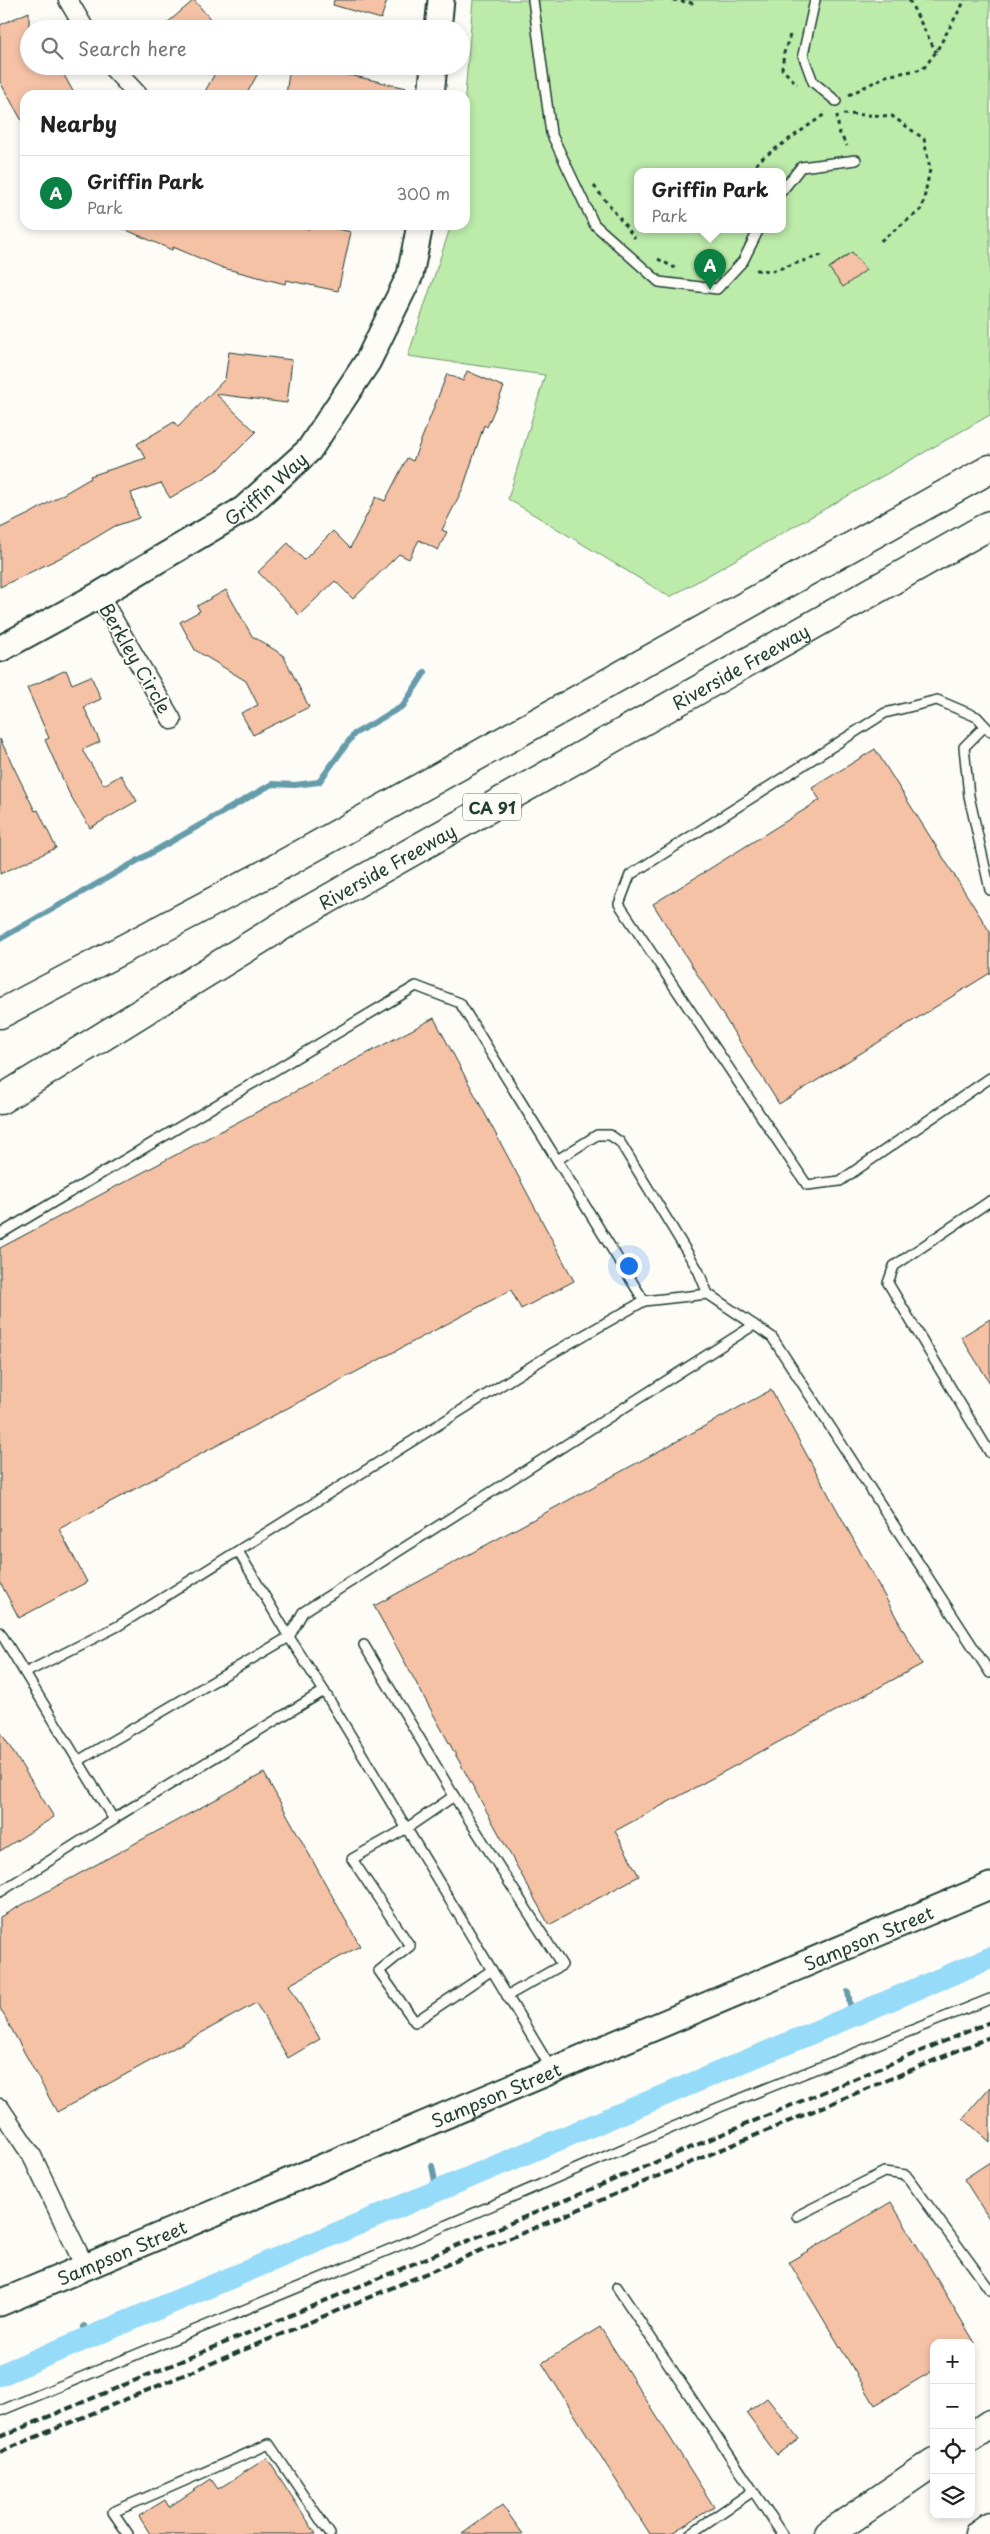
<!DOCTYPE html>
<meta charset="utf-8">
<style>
body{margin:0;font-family:"Playpen Sans",sans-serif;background:#f2f2f2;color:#222}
.controls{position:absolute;right:15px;bottom:15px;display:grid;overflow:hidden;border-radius:10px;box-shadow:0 2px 8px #0003}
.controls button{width:45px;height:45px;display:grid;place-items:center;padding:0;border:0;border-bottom:1px solid #e0e0e0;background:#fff;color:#222;font:25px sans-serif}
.you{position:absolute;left:628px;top:1265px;width:18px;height:18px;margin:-12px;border:4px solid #fff;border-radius:50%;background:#1a73e8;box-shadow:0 0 0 8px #1a73e833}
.badge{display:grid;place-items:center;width:32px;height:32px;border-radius:50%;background:#0b8043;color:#fff;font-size:16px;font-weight:700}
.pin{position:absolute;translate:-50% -41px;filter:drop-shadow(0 1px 2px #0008)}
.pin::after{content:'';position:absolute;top:26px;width:18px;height:15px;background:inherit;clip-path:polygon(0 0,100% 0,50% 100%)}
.popup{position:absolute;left:634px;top:168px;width:152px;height:65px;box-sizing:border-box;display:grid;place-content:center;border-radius:10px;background:#fff;filter:drop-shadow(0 1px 4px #0005);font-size:16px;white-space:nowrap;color:#767676}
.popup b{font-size:19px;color:#222}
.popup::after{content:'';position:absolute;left:50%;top:100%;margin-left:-10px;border:10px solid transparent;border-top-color:#fff}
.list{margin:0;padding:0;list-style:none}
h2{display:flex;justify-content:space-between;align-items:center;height:65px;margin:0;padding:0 20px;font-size:21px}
h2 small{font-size:16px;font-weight:400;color:#767676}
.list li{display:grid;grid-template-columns:32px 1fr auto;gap:15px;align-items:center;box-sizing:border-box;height:75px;padding:0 20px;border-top:1px solid #e0e0e0}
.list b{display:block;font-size:19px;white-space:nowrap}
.list p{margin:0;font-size:16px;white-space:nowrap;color:#767676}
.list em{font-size:16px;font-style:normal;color:#767676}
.icon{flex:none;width:28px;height:28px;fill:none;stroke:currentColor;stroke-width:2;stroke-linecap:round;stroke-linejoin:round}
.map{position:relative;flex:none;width:990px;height:2534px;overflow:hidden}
.search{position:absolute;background:#fff;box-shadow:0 2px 8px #0003;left:20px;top:20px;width:450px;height:55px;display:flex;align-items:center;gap:12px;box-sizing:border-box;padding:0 18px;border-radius:28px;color:#767676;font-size:19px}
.panel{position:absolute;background:#fff;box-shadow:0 2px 8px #0003;left:20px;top:90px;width:450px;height:140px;border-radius:15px}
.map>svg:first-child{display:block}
</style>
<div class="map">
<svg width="990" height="2534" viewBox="0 0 990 2534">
<rect width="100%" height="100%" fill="#fdfcf7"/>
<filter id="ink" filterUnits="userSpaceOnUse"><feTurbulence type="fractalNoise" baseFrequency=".02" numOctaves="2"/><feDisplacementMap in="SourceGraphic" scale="10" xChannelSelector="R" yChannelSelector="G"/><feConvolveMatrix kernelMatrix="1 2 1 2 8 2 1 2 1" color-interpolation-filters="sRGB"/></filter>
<g filter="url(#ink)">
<path fill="#bcebaa" stroke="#6e946f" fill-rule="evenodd" d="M 473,0 L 990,0 L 990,415 L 670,597 L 508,499 L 545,375 L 408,356 L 451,225 L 465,225 L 465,95 ZM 638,171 L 782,171 L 782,229 L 638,229 Z"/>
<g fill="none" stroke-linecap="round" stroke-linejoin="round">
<g stroke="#669caa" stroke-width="6">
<polyline points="0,939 272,784 295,785 319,782 354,734 403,706 425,672"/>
<polyline points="848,1992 852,2017"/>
<polyline points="432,2166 437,2191"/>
<polyline points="84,2326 84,2339"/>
</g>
<polyline stroke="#96dbf8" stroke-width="22" points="0,2375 990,1958"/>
</g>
<g fill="#f5c2a6" stroke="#1f3d34">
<polygon points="194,0 219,29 160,29"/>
<polygon points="334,0 387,0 381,19 333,5"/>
<polygon points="29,12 29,66 59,66 75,95 25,95 25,126 0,82 0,25"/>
<polygon points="219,66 262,66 246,95 203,95"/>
<polygon points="290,66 354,76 407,88 406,95 286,95"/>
<polygon points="115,225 294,225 309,229 310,225 319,225 351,232 338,291 286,280 285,284 223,268 173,247 172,250"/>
<polygon points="852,252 866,270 843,287 829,268"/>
<polygon points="229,352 292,360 287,403 216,394 256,432 220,468 170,498 161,483 131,493 139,518 115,526 70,553 0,587 0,528 31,513 91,478 90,476 146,458 137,444 174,422 178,427 225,379"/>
<polygon points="467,371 504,387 487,427 484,425 463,488 442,530 447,532 438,550 419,540 409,559 399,554 353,599 335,581 299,615 258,572 288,543 304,560 333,531 350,548 376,497 385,501 407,458 413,461 447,374 463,381"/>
<polygon points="226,590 252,636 283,655 309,707 253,735 241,713 258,705 246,681 195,650 180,622 200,611 197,606"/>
<polygon points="66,670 72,684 91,676 101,699 84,707 100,742 82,750 104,785 121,775 137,801 90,828 69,793 45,740 49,738 27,688"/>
<polygon points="0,739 35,811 38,810 56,848 0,874"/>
<polygon points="875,749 990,932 990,973 779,1104 653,904 820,800 812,788"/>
<polygon points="434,1018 574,1281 521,1309 511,1290 59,1529 87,1582 19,1618 0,1582 0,1248"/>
<polygon points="990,1319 990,1383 961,1337"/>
<polygon points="771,1390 922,1664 615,1831 639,1876 549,1925 374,1606"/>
<polygon points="0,1731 54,1817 0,1851"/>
<polygon points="264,1773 360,1946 289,1985 320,2039 288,2058 256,2003 57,2112 0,2008 0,1917"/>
<polygon points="990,2087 990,2142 963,2118"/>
<polygon points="990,2162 990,2220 964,2179"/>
<polygon points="891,2202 975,2343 934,2343 934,2370 875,2405 789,2262"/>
<polygon points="600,2327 714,2507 670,2534 650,2534 542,2363"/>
<polygon points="767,2398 799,2439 777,2455 746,2413"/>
<polygon points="267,2458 316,2534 150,2534 139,2516 165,2500 169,2507 211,2479 218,2489"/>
<polygon points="502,2505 523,2534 462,2534"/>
</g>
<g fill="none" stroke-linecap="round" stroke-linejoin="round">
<defs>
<g id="lane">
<polyline points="533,0 551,133 594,224 659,282 717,289 743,261 759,229"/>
<polyline points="815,0 803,55 813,82 836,101"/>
<polyline points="782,191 801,167 856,160"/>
<polyline points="985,726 964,747 969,796 990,890"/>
<polyline points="990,731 977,717 937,700 885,713 630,875 619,904 807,1185 840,1181 990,1078"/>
<polyline points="557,1160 597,1135 610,1135 620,1142 698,1270 708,1294"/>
<polyline points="990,1201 894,1266 888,1283 990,1453"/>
<polyline points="0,1234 416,986 460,1003 644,1301 708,1294 772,1337 990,1673"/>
<polyline points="0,1632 114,1820 0,1892"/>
<polyline points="364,1645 454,1796"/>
<polyline points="25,1673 118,1626 551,1354 644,1301"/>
<polyline points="324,1691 552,2070"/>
<polyline points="78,1761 289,1637 238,1551"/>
<polyline points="113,1819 324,1691 289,1637 303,1612 754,1325"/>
<polyline points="492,1970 415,2022 379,1971 410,1946 352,1859 407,1828 454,1796 562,1965 507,1996"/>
<polyline points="797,2216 884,2172 906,2175 990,2290"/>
<polyline points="617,2287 782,2534"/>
<polyline points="0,2411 398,2246 720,2107 990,1999"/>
<polyline points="128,2534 113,2512 269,2444 330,2534"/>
<polyline points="690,2534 753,2491"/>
</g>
<g id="street">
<polyline points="68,0 85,29"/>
<polyline points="111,66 138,95"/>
<polyline points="99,595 172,720"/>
<polyline points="0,2108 32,2156 85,2267"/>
</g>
<g id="secondary">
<polyline points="438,29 441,0"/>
<polyline points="431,95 434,66"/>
<path id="s1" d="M 0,649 L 99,595 L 244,509 L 309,450 L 368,361 L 410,275 L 420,225"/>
<path id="s2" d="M 0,2303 L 990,1886"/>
</g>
<g id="primary">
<polyline points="971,2437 990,2424"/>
<polyline points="829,2534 934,2462"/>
<polyline points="979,2534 990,2526"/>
</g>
<g id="highway">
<polyline points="0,1014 273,870 990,469"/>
<path id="s3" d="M 0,1100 L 298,916 L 990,525"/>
</g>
</defs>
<use href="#lane" stroke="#1f3d34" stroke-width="12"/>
<use href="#street" stroke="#1f3d34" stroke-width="21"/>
<use href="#secondary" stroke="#1f3d34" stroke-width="29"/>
<use href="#primary" stroke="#1f3d34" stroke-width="31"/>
<use href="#highway" stroke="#1f3d34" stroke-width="31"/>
<g stroke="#1f3d34" stroke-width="3" stroke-dasharray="4 4" stroke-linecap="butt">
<polyline points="673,0 692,3 695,0"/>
<polyline points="909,0 936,52"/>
<polyline points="790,35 784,53 782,69 797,84"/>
<polyline points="849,95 886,76 923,69 936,52 965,0"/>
<polyline points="843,114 892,116 924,139 930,169 922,209 879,242"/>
<polyline points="837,115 839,132 847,146"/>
<polyline points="751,171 761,159 825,114 824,112"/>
<polyline points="594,186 635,238"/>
<polyline points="658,259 675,268"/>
<polyline points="756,270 772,271 825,254"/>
</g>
<use href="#lane" stroke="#fdfcf7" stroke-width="9"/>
<use href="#street" stroke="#fdfcf7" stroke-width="18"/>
<use href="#secondary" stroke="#fdfcf7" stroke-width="25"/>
<use href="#primary" stroke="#fdfcf7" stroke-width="28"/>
<use href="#highway" stroke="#fdfcf7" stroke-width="28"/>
<g stroke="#1f3d34" stroke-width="4" stroke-dasharray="8 4" stroke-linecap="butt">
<polyline points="0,2437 990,2022"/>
<polyline points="0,2452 990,2037"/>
</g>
</g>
</g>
<g text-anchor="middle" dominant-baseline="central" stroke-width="4" stroke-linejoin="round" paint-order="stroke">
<rect fill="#fdfcf7" stroke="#62766e" stroke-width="1" x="463" y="793.5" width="58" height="27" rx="4"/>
<g font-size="16" font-weight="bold" fill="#1f3d34">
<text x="492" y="807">CA 91</text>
</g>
<g font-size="18" fill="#1f3d34" stroke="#fdfcf7">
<text stroke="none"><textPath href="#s1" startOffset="311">Griffin Way</textPath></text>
<text transform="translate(136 658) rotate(60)">Berkley Circle</text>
<text stroke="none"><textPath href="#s3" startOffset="858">Riverside Freeway</textPath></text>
<text stroke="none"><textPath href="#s3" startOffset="452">Riverside Freeway</textPath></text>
<text stroke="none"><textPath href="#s2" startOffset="942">Sampson Street</textPath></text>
<text stroke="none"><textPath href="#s2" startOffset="538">Sampson Street</textPath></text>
<text stroke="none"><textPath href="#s2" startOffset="132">Sampson Street</textPath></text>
</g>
</g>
</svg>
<div class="controls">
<button>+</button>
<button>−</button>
<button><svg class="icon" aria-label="locate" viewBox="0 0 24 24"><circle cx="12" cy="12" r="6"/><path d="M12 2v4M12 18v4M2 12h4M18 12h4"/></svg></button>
<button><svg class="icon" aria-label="layers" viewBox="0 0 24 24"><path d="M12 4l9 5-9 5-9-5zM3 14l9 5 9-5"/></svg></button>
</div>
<div class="you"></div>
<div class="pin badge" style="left:710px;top:290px">A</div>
<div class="popup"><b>Griffin Park</b>Park</div>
<div class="search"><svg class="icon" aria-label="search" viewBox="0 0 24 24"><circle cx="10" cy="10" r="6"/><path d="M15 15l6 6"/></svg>Search here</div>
<section class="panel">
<h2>Nearby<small></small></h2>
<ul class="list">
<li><span class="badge">A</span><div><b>Griffin Park</b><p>Park</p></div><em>300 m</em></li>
</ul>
</section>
</div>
